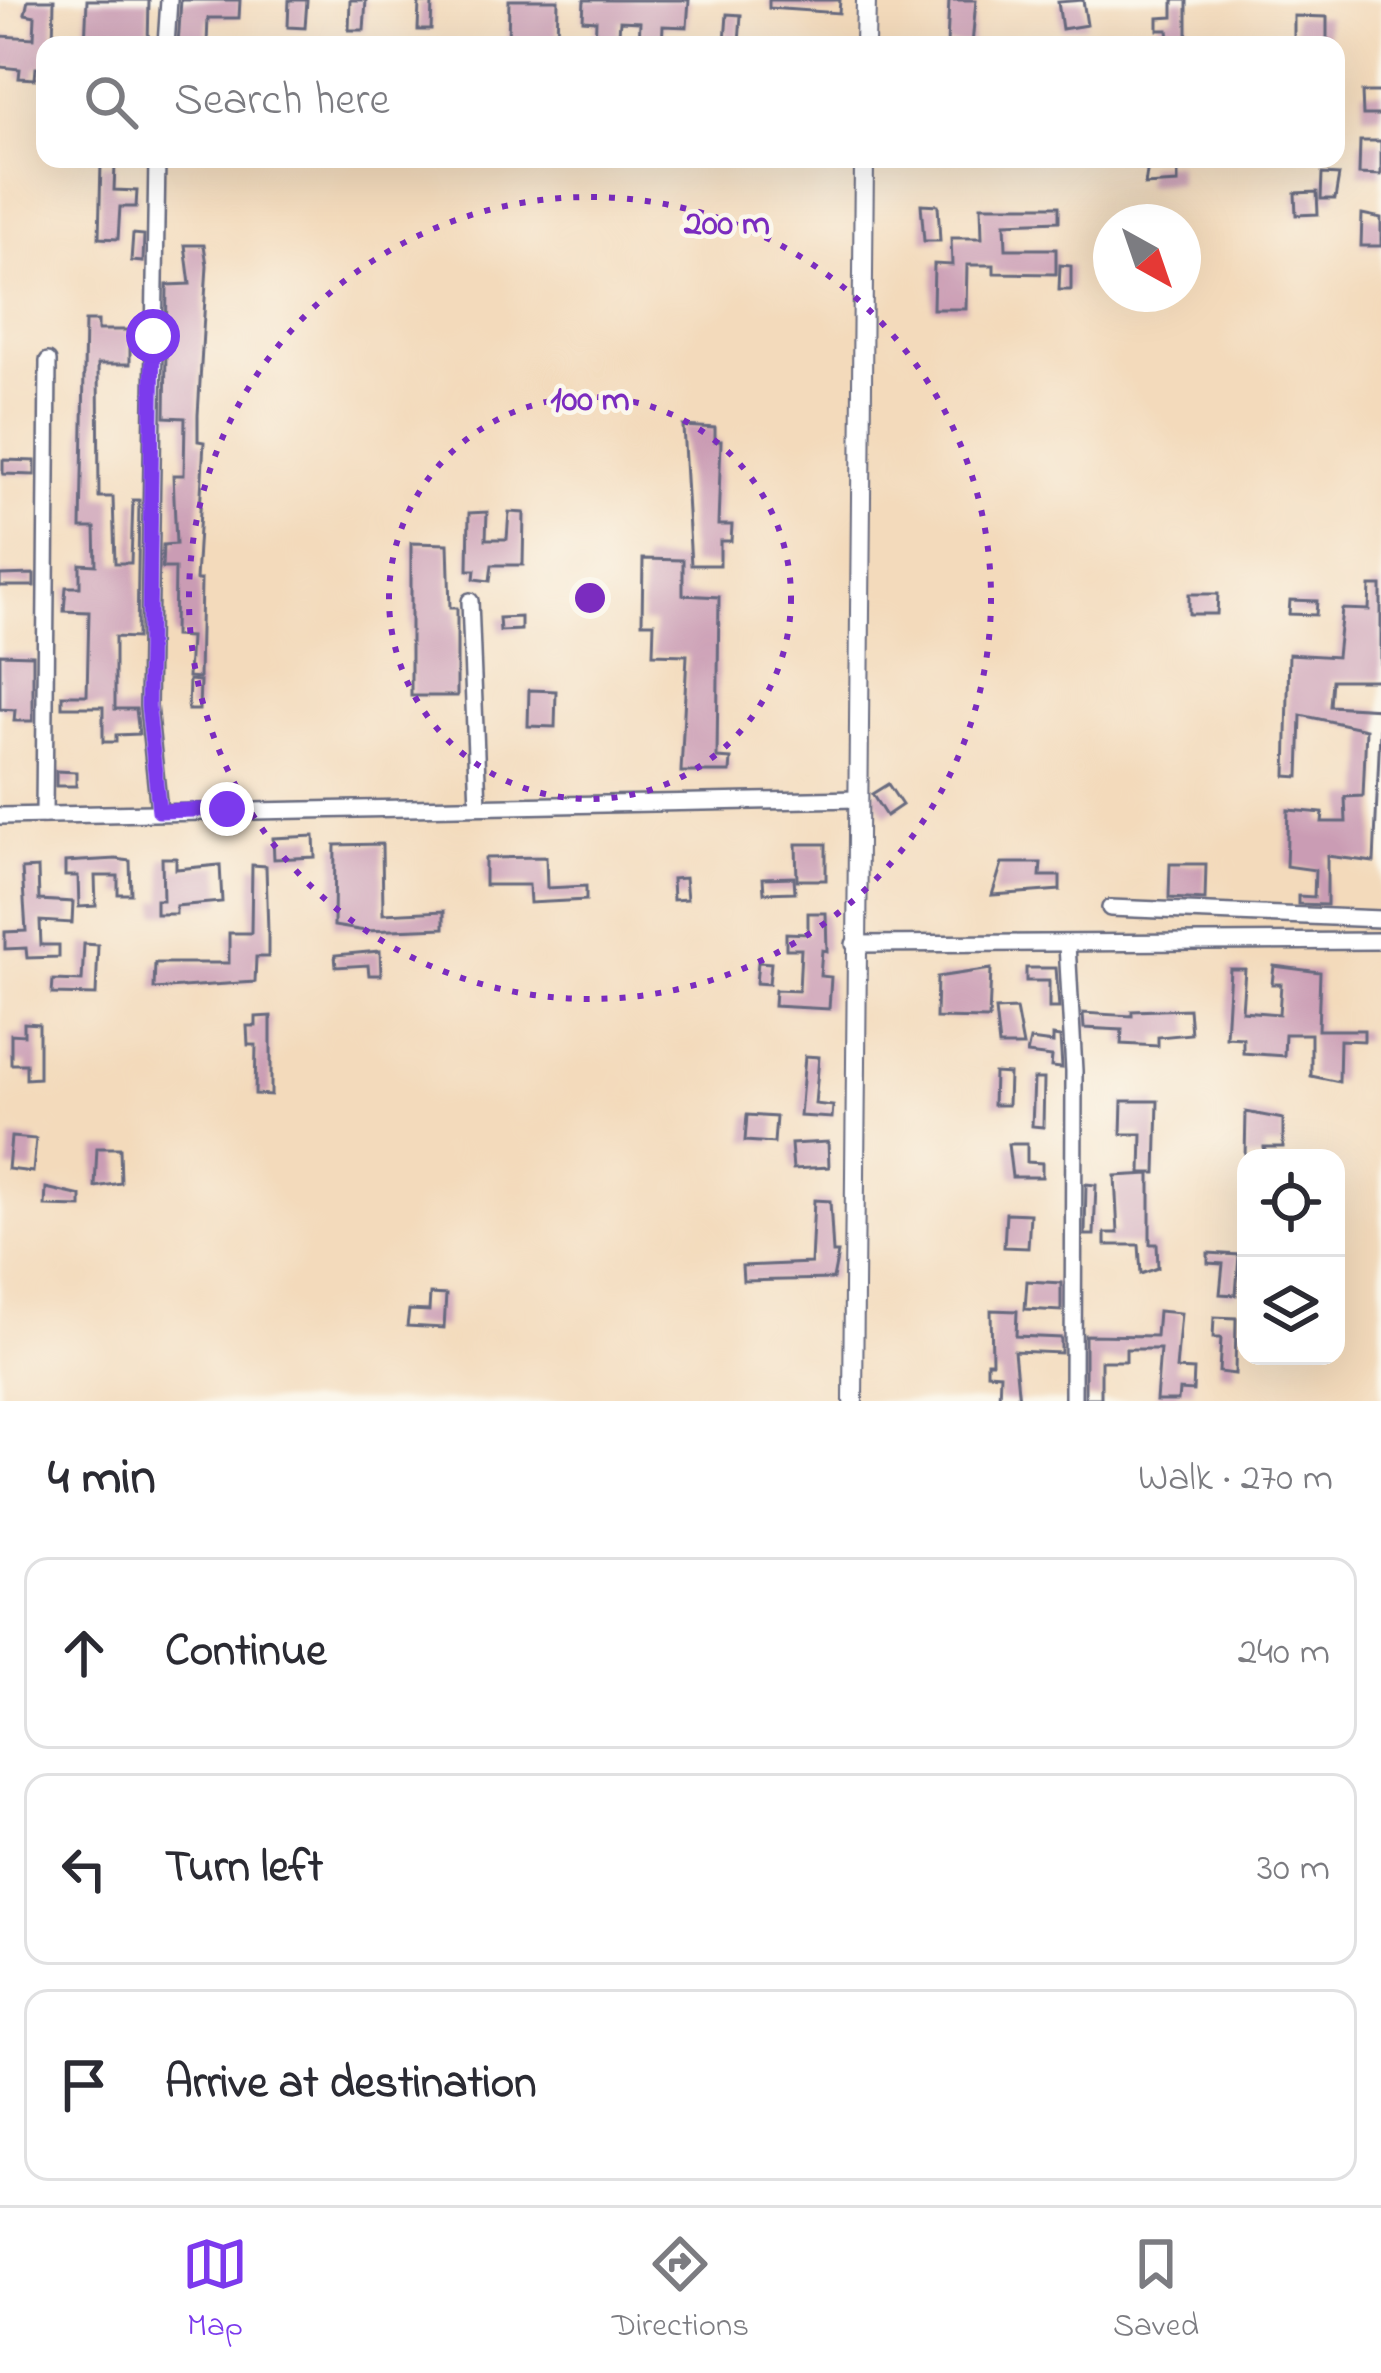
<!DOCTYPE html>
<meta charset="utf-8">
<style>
body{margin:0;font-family:"Indie Flower",sans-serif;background:#f2f2f3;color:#2b2b33}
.controls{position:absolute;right:36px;bottom:36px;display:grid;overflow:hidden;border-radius:24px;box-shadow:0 12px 48px #0002}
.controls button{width:108px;height:108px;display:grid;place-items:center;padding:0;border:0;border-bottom:3px solid #e1e1e2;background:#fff;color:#2b2b33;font:60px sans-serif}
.compass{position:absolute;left:1093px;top:204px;width:108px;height:108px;border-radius:50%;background:#fff;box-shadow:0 12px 48px #0002;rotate:140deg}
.stop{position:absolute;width:36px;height:36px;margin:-27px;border:9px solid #7c3aed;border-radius:50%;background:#fff}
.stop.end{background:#7c3aed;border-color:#fff;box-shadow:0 3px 12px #0008}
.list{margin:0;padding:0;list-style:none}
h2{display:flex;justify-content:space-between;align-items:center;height:156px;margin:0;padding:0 48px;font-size:51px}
h2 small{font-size:39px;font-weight:400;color:#7c7c81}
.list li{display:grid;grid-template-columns:78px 1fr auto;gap:36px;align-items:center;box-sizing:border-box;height:192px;margin:0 24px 24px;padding:0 24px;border:3px solid #e1e1e2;border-radius:24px}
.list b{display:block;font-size:45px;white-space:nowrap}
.list em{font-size:39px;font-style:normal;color:#7c7c81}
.icon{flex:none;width:66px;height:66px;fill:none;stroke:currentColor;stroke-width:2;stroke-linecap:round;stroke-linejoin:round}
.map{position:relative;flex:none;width:1381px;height:1401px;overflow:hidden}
.search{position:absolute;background:#fff;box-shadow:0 12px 48px #0002;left:36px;right:36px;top:36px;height:132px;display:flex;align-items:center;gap:30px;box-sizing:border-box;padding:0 42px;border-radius:24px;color:#7c7c81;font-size:45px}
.sheet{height:804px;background:#fff}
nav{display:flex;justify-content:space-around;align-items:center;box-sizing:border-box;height:168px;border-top:3px solid #e1e1e2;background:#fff;font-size:33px;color:#7c7c81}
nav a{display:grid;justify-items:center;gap:6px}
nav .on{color:#7c3aed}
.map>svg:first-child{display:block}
</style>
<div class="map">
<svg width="1381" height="1401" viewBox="0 0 1381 1401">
<rect width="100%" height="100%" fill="#fbf7ec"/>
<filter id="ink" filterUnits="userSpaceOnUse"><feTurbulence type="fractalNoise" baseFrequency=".00833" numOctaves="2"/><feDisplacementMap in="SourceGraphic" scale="24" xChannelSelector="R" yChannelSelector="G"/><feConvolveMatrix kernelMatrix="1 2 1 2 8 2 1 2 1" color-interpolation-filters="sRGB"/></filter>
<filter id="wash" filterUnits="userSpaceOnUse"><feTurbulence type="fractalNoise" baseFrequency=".004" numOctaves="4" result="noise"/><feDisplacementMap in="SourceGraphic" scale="48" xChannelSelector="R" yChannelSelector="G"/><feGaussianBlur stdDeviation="2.7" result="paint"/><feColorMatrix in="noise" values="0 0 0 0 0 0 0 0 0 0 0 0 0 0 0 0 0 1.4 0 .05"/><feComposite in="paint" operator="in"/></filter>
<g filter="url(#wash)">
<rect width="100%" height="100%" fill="#f3dabb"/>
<g id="blocks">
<g fill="#ca9cb4">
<polygon points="28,0 54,0 53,45 45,45 45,68 36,68 35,79 19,78 20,69 0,67 0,36 34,38 35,16 25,14"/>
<polygon points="87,0 149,0 148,45 85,45"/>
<polygon points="181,0 240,0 239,18 208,18 207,45 178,45"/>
<polygon points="289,0 307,0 305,28 288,27"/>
<polygon points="350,0 366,0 364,30 349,30"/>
<polygon points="509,0 558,0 557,45 508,45"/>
<polygon points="584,0 689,0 687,27 663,26 662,45 639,45 640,22 620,21 618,45 595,45 596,21 583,20"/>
<polygon points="769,0 840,0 839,13 769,8"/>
<polygon points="949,0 976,0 972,45 947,45"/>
<polygon points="1083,0 1087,25 1062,29 1058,2"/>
<polygon points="1173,0 1187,0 1187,38 1169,39 1168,30 1158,30 1158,18 1173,17"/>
<polygon points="419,3 432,3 431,30 418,30"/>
<polygon points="727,14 741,15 739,43 725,42"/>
<polygon points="1294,16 1327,17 1327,45 1294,45"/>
<polygon points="1362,92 1381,92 1381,115 1363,115"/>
<polygon points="1360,141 1381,141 1381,175 1359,174"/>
<polygon points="101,164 115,165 114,190 137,191 136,207 120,207 118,239 99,238"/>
<polygon points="1178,164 1178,183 1145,185 1148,165"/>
<polygon points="1322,174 1339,175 1335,199 1321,199"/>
<polygon points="1317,192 1318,214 1296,215 1295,193"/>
<polygon points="921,204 938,205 940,241 924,241"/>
<polygon points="981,206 1059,206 1059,221 1005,223 1006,249 1056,249 1056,274 994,273 994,265 967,265 966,309 933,309 934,264 952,265 951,238 982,238"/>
<polygon points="1362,214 1381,218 1381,246 1361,246"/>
<polygon points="133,234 144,235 143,262 131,261"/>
<polygon points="185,245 204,245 207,265 198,415 198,441 204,442 196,580 201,580 199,678 188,677 190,637 174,636 175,568 162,568 163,545 176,544 173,475 184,475 185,418 165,417 167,285 190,284"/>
<polygon points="1060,265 1071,266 1071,290 1059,290"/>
<polygon points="85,321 98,321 98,330 130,330 130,364 98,364 99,497 113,497 115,563 131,563 133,500 139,500 137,638 115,637 115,709 136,709 139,734 116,735 116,742 103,742 103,707 62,707 62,695 87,695 89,612 64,611 66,587 80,587 80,564 96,565 95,528 81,528"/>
<polygon points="683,426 715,428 715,441 721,441 718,525 732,525 731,541 720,541 720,565 691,565"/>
<polygon points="3,460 35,461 35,475 3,474"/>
<polygon points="487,512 486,539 507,539 509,512 524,513 523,565 492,565 490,581 474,579 475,570 468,570 469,513"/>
<polygon points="411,543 448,544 450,608 457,608 457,696 411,696"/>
<polygon points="643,559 683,560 683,595 719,597 717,758 731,759 730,772 681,772 687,655 653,654 654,623 642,623"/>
<polygon points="34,574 34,586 0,586 0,575"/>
<polygon points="1370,586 1381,586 1381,680 1332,680 1330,706 1381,709 1374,862 1327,856 1327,905 1298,904 1298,896 1314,897 1315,870 1286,866 1288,810 1323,813 1322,822 1346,822 1345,797 1363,796 1366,729 1301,715 1299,777 1286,776 1289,654 1337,657 1342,609 1369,610"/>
<polygon points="1189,594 1218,594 1217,614 1189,614"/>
<polygon points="1290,600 1317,601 1316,615 1289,614"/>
<polygon points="521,617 521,630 500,631 499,618"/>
<polygon points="0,654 33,655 33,721 14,721 15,710 0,709"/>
<polygon points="189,680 200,681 199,710 188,710"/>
<polygon points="529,690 556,691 555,727 528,726"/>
<polygon points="56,771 76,772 76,786 56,786"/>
<polygon points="888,784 902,805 886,816 872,794"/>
<polygon points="314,836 315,857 274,859 273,838"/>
<polygon points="382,844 383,914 444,911 444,928 365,931 334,926 335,845"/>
<polygon points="796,844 826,844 826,880 797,880"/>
<polygon points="546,857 547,888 586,886 586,900 530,903 529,885 485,885 485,858"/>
<polygon points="162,858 176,858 176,869 220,865 222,902 176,906 176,914 156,914 156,900 163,900"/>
<polygon points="116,859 130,861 131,894 118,894 118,876 95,876 96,906 79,907 78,876 65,876 65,862"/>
<polygon points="1002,863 1041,863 1040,876 1060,876 1060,890 992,895"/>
<polygon points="1170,864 1206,864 1205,900 1169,898"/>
<polygon points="252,865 266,866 268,933 268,957 256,957 255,982 154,989 155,963 229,963 229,933 251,933"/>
<polygon points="38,868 39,900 73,902 72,923 40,921 41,945 59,945 59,957 27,958 26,948 5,949 5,932 26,931 22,869"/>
<polygon points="794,877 795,892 764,893 763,878"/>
<polygon points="685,878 687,899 673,900 672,879"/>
<polygon points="808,913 826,913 827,951 822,950 820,976 831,977 829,1009 774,1006 775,990 799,991 801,949 786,949 786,933 808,934"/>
<polygon points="84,944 98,945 96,995 52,994 53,980 82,981"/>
<polygon points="380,951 381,975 369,975 368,965 336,967 335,955"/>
<polygon points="758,962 771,963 769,984 756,983"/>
<polygon points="1274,966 1320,972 1318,1030 1364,1030 1364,1041 1340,1040 1339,1082 1311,1076 1311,1034 1285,1034 1284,1056 1243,1053 1243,1038 1226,1037 1230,969 1245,969 1242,1011 1279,1014 1281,984 1272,984"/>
<polygon points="1026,968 1056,968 1059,1008 1049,1008 1049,981 1026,981"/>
<polygon points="991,969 989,1019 936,1018 937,977"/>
<polygon points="1016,1009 1023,1046 999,1046 995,1010"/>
<polygon points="1189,1009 1191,1034 1158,1037 1158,1046 1121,1044 1122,1030 1084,1028 1083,1013 1132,1016 1132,1011"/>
<polygon points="271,1016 271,1095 255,1094 256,1045 248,1045 247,1026 256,1026 256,1017"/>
<polygon points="24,1023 39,1024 39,1078 26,1079 26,1064 11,1064 11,1034 24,1035"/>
<polygon points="1053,1036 1060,1037 1062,1068 1051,1067 1052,1057 1027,1054 1030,1040 1053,1043"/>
<polygon points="805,1056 819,1057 815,1104 833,1106 832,1118 800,1116"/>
<polygon points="994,1073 1009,1074 1008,1105 993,1105"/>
<polygon points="1034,1079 1044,1079 1043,1127 1032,1126"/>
<polygon points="1122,1101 1158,1101 1156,1173 1141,1173 1142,1134 1121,1134"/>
<polygon points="1246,1112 1283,1119 1283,1147 1264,1147 1264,1158 1245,1158"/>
<polygon points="747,1115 776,1117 774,1143 745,1141"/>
<polygon points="11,1137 36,1139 33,1172 8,1169"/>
<polygon points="828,1142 829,1167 793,1169 791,1144"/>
<polygon points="1008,1144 1027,1144 1027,1162 1042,1163 1042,1177 1012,1177"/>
<polygon points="97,1148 120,1148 121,1183 95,1187"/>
<polygon points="1150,1174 1150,1244 1157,1244 1158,1268 1141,1274 1139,1245 1105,1245 1105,1233 1118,1233 1115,1176"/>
<polygon points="1086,1184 1096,1185 1094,1235 1085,1235"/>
<polygon points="46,1188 81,1196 81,1207 45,1206"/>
<polygon points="814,1200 830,1201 833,1253 838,1253 833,1279 743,1281 742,1266 811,1263"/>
<polygon points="1006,1213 1030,1214 1028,1248 1004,1247"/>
<polygon points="1208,1253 1239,1255 1236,1295 1220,1294 1223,1264 1208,1263"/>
<polygon points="1027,1281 1061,1283 1061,1311 1025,1309"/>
<polygon points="430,1294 446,1295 444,1328 407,1326 409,1310 429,1311"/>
<polygon points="991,1310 1017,1311 1016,1336 1061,1338 1061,1353 1014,1351 1019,1401 999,1401 1000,1374 987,1373 987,1362 992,1362"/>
<polygon points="1158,1311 1181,1313 1176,1369 1194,1370 1193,1391 1179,1390 1178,1401 1156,1401 1160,1349 1126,1349 1126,1361 1101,1361 1101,1398 1085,1398 1085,1335 1156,1336"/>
<polygon points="1214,1317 1236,1318 1235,1374 1219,1372 1221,1338 1213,1338"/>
</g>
</g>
</g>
<g filter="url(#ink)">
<use href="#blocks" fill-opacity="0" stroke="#676b7f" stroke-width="3"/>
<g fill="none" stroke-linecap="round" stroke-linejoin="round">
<defs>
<g id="minor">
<polyline points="166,45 169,0"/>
<polyline points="157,159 148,706 159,811"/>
<polyline points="470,601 478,806"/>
<polyline points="44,815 48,361"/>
<polyline points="0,816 858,799"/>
<polyline points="1110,908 1381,919"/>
<polyline points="854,944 1381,941"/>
<polyline points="1067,944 1074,1071 1073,1401"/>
</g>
<g id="tertiary">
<polyline points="865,45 866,0"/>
<polyline points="853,1401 864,159"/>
</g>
</defs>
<use href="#minor" stroke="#676b7f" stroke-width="20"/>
<use href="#tertiary" stroke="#676b7f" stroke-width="22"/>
<use href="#minor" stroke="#fff" stroke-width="15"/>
<use href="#tertiary" stroke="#fff" stroke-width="18"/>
</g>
</g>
<g fill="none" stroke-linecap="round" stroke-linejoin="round" filter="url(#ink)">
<polyline stroke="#7c3aed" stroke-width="15" points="153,336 148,706 159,811 227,809"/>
</g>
<g fill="none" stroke="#7b2cbf" stroke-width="6" stroke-dasharray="6 12">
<circle cx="590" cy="598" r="201"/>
<circle cx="590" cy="598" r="401"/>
</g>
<circle cx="590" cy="598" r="18" fill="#7b2cbf" stroke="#fbf7ec" stroke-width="6"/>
<g font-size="36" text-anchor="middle" font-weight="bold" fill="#7b2cbf" stroke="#fbf7ec" stroke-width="9" stroke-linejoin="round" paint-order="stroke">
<text x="727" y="234">200 m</text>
<text x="590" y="410">100 m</text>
</g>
</svg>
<div class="controls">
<button><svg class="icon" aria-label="locate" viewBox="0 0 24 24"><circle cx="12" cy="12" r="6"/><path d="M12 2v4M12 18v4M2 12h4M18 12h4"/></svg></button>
<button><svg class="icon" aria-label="layers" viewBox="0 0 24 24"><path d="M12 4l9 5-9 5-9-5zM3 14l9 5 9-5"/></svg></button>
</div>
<svg class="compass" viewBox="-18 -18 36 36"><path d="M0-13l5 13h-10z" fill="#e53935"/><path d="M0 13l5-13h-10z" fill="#7c7c81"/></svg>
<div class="stop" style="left:153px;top:336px"></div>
<div class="stop end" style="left:227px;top:809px"></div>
<div class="search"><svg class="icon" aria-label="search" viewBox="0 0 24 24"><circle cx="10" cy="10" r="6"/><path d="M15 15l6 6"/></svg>Search here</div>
</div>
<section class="sheet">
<h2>4 min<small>Walk · 270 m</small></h2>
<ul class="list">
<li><svg class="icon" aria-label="ahead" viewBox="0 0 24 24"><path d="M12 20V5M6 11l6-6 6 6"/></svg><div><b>Continue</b></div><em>240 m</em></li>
<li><svg class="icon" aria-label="left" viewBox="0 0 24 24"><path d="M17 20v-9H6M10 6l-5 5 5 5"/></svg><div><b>Turn left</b></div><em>30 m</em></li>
<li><svg class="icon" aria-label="arrive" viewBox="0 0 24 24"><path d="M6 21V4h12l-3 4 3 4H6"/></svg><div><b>Arrive at destination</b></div></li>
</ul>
</section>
<nav>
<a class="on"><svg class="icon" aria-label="map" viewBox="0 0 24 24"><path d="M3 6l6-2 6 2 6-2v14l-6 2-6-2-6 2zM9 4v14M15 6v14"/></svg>Map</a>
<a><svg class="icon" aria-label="directions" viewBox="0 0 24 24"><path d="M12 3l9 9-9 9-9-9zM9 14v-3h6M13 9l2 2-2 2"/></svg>Directions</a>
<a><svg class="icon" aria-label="saved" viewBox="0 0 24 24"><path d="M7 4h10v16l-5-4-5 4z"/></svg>Saved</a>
</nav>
